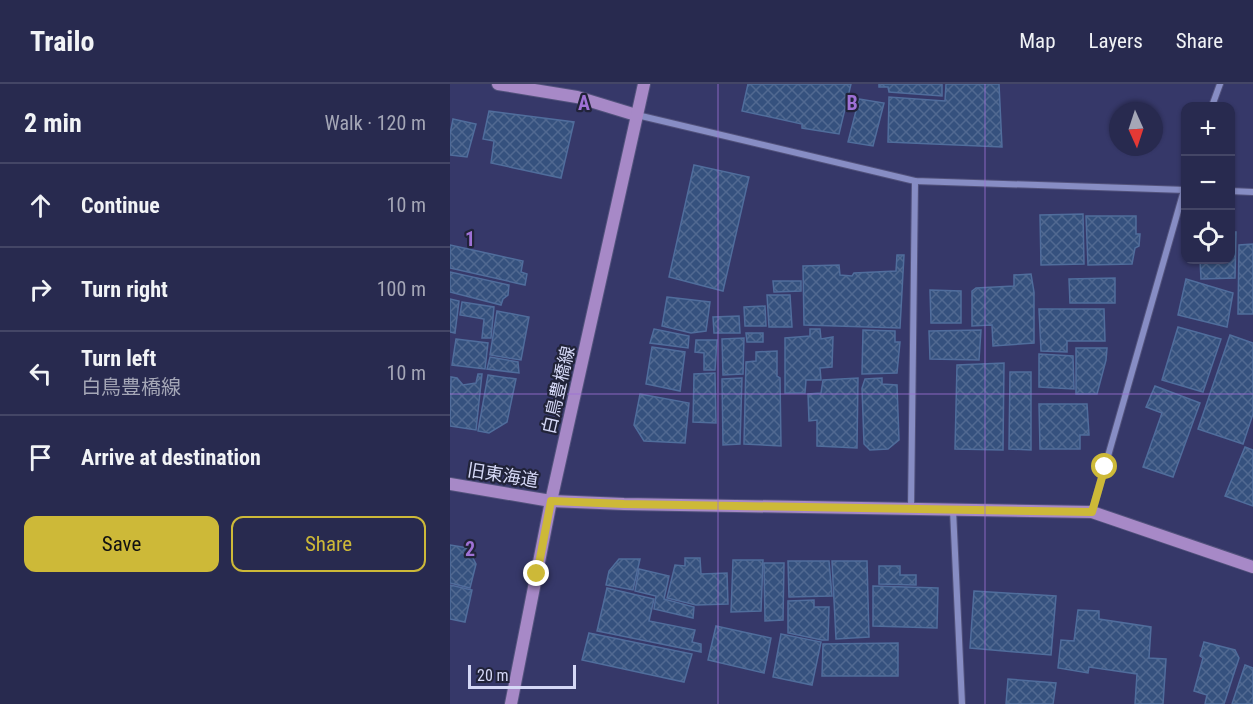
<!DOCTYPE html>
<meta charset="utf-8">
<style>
body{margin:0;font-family:"Roboto Condensed","Noto Sans JP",sans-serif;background:#343659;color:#f1f3f6}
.controls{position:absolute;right:18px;top:18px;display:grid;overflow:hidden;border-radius:12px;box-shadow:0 2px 4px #0004}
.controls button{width:54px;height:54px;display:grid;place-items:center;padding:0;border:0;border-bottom:2px solid #444666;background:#282a4f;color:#f1f3f6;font:30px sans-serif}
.compass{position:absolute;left:659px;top:18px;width:54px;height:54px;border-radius:50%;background:#282a4f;box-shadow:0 2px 4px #0004;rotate:177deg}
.scale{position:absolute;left:18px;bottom:15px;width:108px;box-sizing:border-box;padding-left:6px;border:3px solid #d5d8f6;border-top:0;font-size:16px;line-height:21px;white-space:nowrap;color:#d5d8f6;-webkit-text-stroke:4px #212339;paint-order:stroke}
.stop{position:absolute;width:18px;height:18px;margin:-14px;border:4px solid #cdb938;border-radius:50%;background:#fff}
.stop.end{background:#cdb938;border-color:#fff;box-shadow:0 2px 6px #0008}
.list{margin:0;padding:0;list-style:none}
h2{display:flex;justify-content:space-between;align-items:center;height:78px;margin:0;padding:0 24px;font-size:26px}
h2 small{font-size:20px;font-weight:400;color:#a5a7b7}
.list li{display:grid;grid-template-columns:39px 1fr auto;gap:18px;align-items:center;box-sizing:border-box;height:84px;padding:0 24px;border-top:2px solid #444666}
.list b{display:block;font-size:22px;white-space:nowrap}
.list p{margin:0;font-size:20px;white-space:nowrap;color:#a5a7b7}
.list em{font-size:20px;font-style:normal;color:#a5a7b7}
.actions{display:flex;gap:12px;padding:18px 24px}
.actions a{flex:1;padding:14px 0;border:2px solid #cdb938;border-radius:12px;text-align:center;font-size:21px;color:#cdb938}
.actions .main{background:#cdb938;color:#111}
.icon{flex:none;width:33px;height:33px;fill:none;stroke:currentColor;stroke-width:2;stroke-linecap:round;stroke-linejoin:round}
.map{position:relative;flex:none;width:803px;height:620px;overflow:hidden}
header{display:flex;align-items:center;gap:36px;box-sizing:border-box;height:84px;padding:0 30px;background:#282a4f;border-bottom:2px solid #444666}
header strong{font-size:28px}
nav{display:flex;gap:33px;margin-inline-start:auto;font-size:21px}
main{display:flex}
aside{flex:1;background:#282a4f}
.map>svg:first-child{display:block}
</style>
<header>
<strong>Trailo</strong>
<nav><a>Map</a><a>Layers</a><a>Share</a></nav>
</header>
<main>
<aside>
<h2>2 min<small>Walk · 120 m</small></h2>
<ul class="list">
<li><svg class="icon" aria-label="ahead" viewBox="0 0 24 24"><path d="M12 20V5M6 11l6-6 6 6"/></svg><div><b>Continue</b></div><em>10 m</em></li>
<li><svg class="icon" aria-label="right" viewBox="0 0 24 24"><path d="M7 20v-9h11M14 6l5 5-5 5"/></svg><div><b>Turn right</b></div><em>100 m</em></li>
<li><svg class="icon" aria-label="left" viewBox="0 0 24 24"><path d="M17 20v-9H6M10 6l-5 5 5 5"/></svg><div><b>Turn left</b><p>白鳥豊橋線</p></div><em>10 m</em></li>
<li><svg class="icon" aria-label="arrive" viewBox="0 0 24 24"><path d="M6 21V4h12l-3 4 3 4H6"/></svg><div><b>Arrive at destination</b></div></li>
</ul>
<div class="actions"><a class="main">Save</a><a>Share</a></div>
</aside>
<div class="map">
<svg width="803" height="620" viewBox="0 0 803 620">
<defs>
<pattern id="building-cross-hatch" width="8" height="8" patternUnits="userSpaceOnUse" patternTransform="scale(1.5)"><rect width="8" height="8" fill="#35517e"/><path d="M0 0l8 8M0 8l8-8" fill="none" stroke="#516991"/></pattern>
</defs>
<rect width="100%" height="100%" fill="#363869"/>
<g fill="url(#building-cross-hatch)" stroke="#506d9c" stroke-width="1.5">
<polygon points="298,0 401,0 389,50 352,44 352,40 292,27"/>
<polygon points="429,0 492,0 492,12 439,8 438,3 429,3"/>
<polygon points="496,0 549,0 552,63 438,58 439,13 495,17"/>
<polygon points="409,15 434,19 423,62 398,58"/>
<polygon points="39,27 124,38 111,94 41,79 44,57 33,55"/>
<polygon points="3,35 26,40 17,73 0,71 0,50"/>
<polygon points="244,81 299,93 273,207 219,193"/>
<polygon points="633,130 634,180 591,181 590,131"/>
<polygon points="636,132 686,132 686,150 690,150 689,162 685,164 682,180 638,181"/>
<polygon points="780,148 786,148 785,194 751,195 750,176 780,176"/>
<polygon points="803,160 803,230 788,230 789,161"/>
<polygon points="0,161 73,177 71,188 77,190 75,201 0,184"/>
<polygon points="447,171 454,171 450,244 354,241 353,182 389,181 390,191 402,192 404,189 446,187"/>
<polygon points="0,188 59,201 58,211 53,215 51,221 0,208"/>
<polygon points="581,190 584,208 584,259 543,262 542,241 522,242 522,207 526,204 564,202 564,191"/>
<polygon points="665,194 665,219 620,219 619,195"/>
<polygon points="736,195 783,209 777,243 728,231"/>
<polygon points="323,197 351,197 351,207 324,208"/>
<polygon points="480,206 511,207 511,239 481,239"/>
<polygon points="317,211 340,211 342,243 319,243"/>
<polygon points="217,213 260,218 256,247 241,249 212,242"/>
<polygon points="0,215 9,217 5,249 0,248"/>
<polygon points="12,218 44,223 41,254 32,254 34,235 10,231"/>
<polygon points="315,222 316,242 295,242 294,223"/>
<polygon points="589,225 654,225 655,257 617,257 617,268 591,267"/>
<polygon points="47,227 79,233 71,276 40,271"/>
<polygon points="289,232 290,249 264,249 263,233"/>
<polygon points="728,243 771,255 753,308 712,296"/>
<polygon points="204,245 239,252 238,264 200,259"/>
<polygon points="360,245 370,245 371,255 383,253 382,283 370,284 371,296 356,296 355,309 335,309 335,254 360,252"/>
<polygon points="413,246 445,247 445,258 450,258 447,289 412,290"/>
<polygon points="531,246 529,276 480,275 479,247"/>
<polygon points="296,249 313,249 313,258 297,258"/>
<polygon points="780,251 803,259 803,330 793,360 748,345"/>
<polygon points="294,254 293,290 273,291 272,255"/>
<polygon points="6,255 38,259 35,285 2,281"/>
<polygon points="246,256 267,256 265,286 254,286 254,269 245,268"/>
<polygon points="202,263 235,268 230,307 196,300"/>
<polygon points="626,264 657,264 656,276 647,310 626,310"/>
<polygon points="327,267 327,292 330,294 331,362 294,360 296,278 306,277 306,268"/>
<polygon points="589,270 623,272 624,305 589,303"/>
<polygon points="40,273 68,278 69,289 37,285"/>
<polygon points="554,279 553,366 505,365 507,281"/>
<polygon points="560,288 581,288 581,366 559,365"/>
<polygon points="265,289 266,339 243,338 244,290"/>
<polygon points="28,290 32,290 26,346 0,342 1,293 7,294 13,301 26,299"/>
<polygon points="38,291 66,295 57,338 39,349 28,347"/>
<polygon points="292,294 290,360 273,361 272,295"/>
<polygon points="408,294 407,364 367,362 367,336 359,337 358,310 371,309 373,296"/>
<polygon points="432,294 432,300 447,301 449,356 438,365 420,366 414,360 412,304 415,295"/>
<polygon points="705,302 750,319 723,393 693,383 712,329 696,323"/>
<polygon points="190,310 239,319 235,359 194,357 184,341"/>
<polygon points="589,320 637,320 639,351 630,351 630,365 590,365"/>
<polygon points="795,363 803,366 803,422 775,412"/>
<polygon points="0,461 18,464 26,480 20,504 0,499"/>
<polygon points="235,474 250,474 251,490 277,489 278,520 246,521 217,514 225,481 235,482"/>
<polygon points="169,475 190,475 183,506 156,501 159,487"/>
<polygon points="283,476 313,476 311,527 281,528"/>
<polygon points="338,477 379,477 382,512 339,513"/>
<polygon points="382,477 417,477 419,553 386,555"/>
<polygon points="314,479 334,479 333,536 315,537"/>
<polygon points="429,482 450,482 450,491 466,491 466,501 429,500"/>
<polygon points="189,485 219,492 214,515 244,523 243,534 204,525 206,512 185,507"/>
<polygon points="0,501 22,506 15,538 0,535"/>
<polygon points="423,502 488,504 487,544 423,542"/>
<polygon points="157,504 204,515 199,537 245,546 242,558 251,560 251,568 147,547"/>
<polygon points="524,507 606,512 601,571 520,564"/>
<polygon points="364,516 364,523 379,523 378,556 372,556 338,549 338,517"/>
<polygon points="628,526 649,527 649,535 701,543 699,574 716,575 713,620 685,620 687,590 639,583 638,589 608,584 611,556 624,557"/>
<polygon points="266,542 321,554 314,589 258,576"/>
<polygon points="139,549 242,570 234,598 132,576"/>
<polygon points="331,550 371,558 362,601 323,593"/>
<polygon points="754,558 785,566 789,574 774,620 755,620 757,611 744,607 753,574 750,572"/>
<polygon points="448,559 448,592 372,592 373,560"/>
<polygon points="795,581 803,584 803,620 782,620"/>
<polygon points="558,595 606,599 603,620 556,620"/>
</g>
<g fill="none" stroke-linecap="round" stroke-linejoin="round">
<defs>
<g id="street">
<polyline points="762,22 770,0"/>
<polyline points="187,31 465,97 736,106"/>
<polyline points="780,107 803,108"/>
<polyline points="461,425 465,97"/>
<polyline points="503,426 512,620"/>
<polyline points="642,428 736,99"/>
</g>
<g id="secondary">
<polyline points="48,0 127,13 186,31"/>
<polyline points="0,400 101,417 174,420 642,428 803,483"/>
<polyline points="61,620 101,417 194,0"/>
</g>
</defs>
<use href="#street" stroke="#52527c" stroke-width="8"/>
<use href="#secondary" stroke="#52527c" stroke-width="14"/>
<use href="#street" stroke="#878dc4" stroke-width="6"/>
<use href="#secondary" stroke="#a789c7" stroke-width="12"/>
</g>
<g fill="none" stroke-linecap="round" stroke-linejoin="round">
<polyline stroke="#cdb938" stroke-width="8" points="87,490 101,417 174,420 642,428 655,383"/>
</g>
<path fill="none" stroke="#9f71d5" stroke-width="1.5" stroke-opacity="0.55" d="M 268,0 L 268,620M 535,0 L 535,620M 0,310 L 803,310"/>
<g text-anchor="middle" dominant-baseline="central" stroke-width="4.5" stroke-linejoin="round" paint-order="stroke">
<g font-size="18" fill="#d5d8f6" stroke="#212339">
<text transform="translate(108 306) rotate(-77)">白鳥豊橋線</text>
<text transform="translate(53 391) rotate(9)">旧東海道</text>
</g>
</g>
<g font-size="20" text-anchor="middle" font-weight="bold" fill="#9f71d5" stroke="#212339" stroke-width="4.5" stroke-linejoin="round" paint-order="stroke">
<text x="134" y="26">A</text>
<text x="402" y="26">B</text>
<text x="20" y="162">1</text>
<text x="20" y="472">2</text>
</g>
</svg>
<div class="controls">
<button>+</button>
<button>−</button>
<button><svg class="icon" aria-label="locate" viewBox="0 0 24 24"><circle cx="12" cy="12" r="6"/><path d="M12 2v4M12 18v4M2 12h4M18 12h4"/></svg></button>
</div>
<svg class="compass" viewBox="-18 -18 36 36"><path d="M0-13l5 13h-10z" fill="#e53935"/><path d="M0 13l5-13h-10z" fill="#a5a7b7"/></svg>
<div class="scale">20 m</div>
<div class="stop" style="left:655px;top:383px"></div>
<div class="stop end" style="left:87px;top:490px"></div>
</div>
</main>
